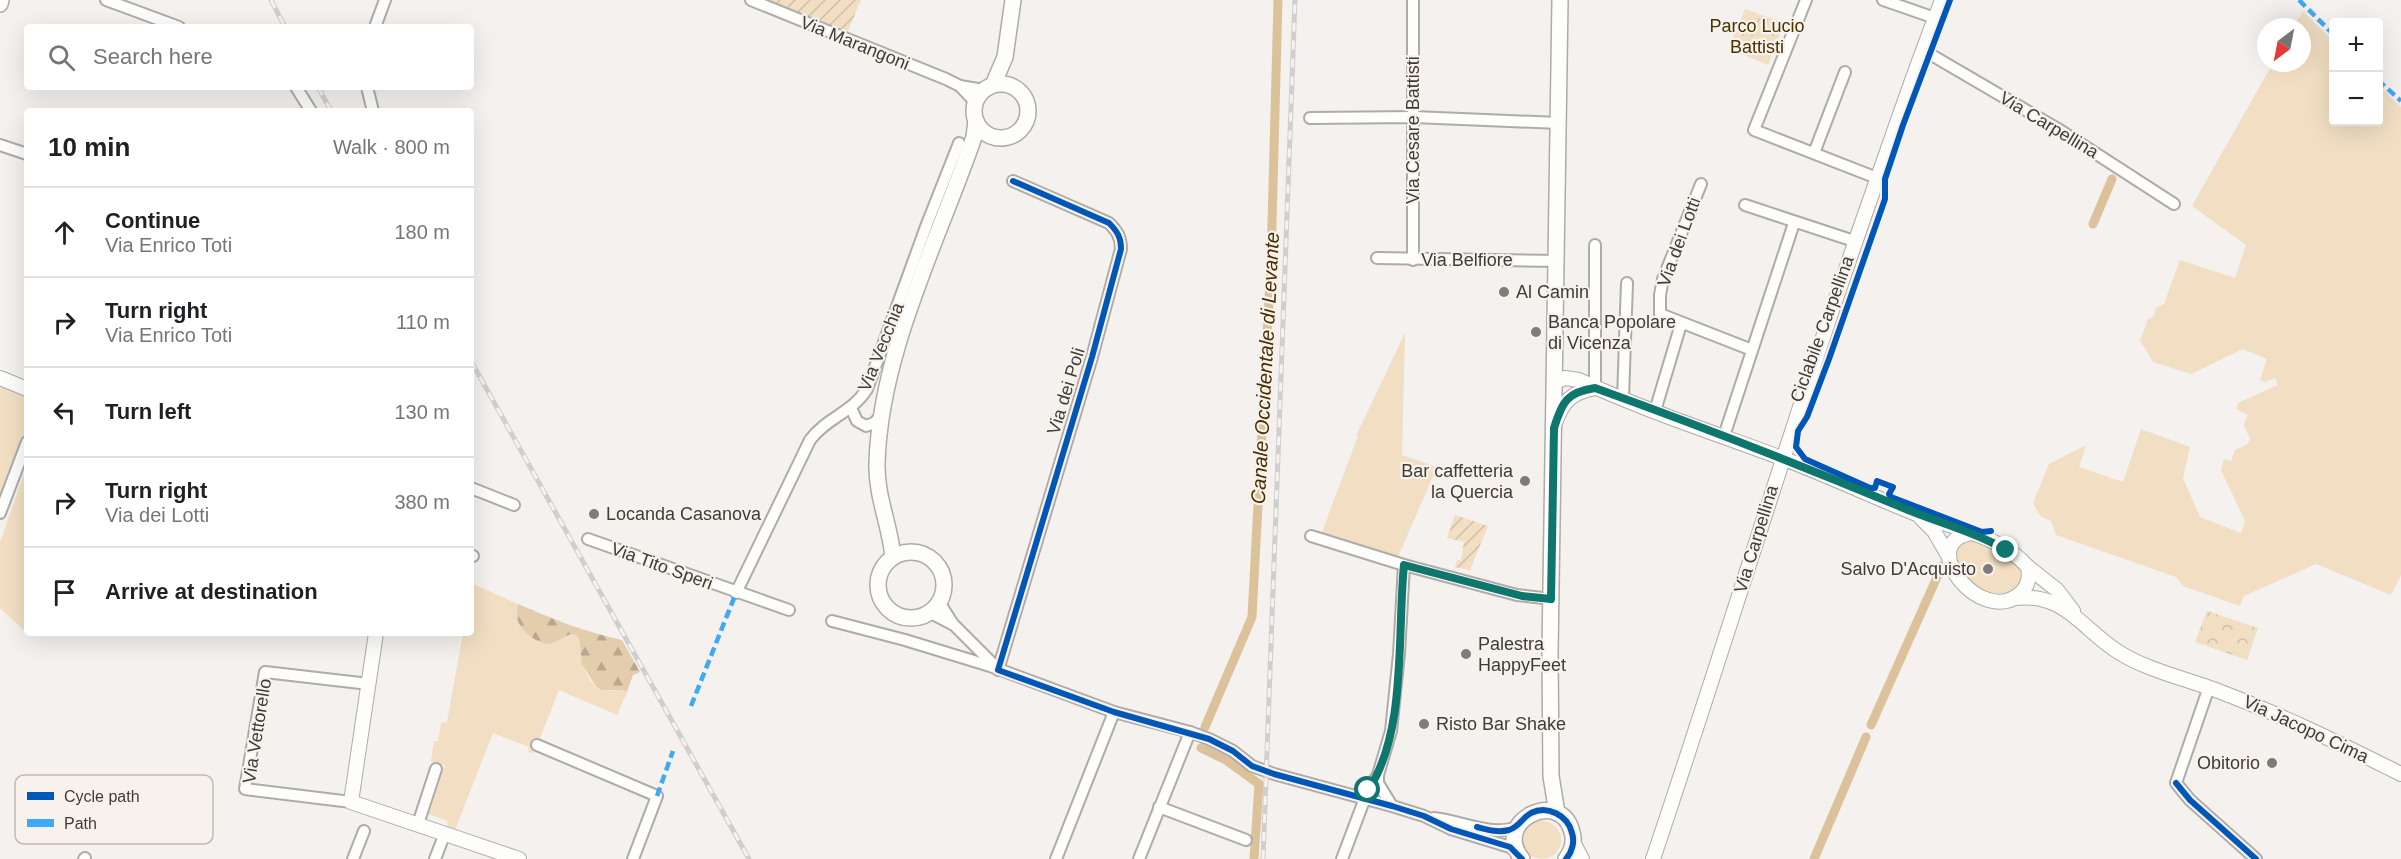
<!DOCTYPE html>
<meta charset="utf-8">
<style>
body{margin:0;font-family:Helvetica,sans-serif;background:#f2f2f2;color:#202124}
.controls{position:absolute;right:18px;top:18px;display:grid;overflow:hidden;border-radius:6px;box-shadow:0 6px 24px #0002}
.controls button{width:54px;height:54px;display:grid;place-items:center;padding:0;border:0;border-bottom:2px solid #e0e0e0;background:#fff;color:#202124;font:30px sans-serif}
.compass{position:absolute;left:2257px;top:18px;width:54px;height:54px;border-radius:50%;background:#fff;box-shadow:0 6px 24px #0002;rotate:212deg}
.stop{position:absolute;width:18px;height:18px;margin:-14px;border:4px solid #0f766e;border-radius:50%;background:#fff}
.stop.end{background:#0f766e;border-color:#fff;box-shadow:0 2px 6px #0008}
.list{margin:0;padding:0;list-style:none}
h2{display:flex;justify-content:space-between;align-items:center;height:78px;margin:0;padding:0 24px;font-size:26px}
h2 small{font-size:20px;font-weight:400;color:#757577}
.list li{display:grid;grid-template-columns:39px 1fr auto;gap:18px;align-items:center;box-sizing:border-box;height:90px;padding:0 24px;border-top:2px solid #e0e0e0}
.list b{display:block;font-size:22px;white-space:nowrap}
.list p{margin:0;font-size:20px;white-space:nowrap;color:#757577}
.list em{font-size:20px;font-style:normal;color:#757577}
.icon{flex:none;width:33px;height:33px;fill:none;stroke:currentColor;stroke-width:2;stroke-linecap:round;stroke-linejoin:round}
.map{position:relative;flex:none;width:2401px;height:859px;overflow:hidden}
.search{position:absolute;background:#fff;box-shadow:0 6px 24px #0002;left:24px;top:24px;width:450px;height:66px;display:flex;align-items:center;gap:15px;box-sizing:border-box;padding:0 21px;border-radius:6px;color:#757577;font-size:22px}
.panel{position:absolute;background:#fff;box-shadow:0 6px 24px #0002;left:24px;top:108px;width:450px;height:528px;border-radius:6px}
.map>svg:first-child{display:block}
</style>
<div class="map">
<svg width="2401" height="859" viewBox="0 0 2401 859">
<defs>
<pattern id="forest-firs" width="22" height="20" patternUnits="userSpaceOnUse" patternTransform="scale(1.5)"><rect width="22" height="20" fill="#e3cdad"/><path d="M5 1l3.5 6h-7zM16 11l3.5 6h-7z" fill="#b9a88e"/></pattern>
<pattern id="park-crowns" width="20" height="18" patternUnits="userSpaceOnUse" patternTransform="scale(1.5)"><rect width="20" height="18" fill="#f1dec3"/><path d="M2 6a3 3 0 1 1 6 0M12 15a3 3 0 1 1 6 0" fill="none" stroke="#d0bfa8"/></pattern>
<pattern id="garden-furrows" width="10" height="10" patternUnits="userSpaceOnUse" patternTransform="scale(1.5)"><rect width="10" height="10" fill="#f1dec3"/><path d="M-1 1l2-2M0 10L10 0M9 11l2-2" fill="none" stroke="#d0bfa8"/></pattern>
</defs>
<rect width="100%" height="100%" fill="#f4f1ee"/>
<g fill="#f1dec3">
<polygon points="2303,11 2333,41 2334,122 2378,122 2379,85 2401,107 2401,575 2391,595 2316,564 2244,596 2240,606 2183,586 2176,577 2056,535 2051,521 2040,516 2033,503 2049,464 2086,445 2079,467 2123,482 2141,429 2190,447 2183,478 2200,517 2241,533 2245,521 2221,470 2224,459 2231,461 2235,450 2248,444 2250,439 2244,425 2248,415 2236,409 2238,403 2278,385 2275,378 2265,382 2260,380 2267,359 2243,349 2191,374 2153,362 2140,340 2148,319 2154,316 2156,308 2164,304 2180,260 2235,278 2246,245 2192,206 2273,63 2302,63 2302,27 2293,27"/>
<polygon points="1405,333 1402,455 1437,467 1397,559 1319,540 1358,436 1356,436"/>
<polygon points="0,387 27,397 27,440 0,511"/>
<polygon points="27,466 27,633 0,608 0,542"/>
<path d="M 1970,538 L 1987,543 L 2023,569 L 2021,585 C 1999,602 1977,593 1962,571 C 1958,566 1953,557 1956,550 C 1958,545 1966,541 1970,538 Z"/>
<path d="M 471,583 L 518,604 L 516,615 L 559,640 L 567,634 L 574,633 L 579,638 C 580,653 584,681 600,689 C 606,692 617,690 624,690 L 627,692 L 617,715 L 559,690 L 534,753 L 528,752 L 529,747 L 493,733 L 455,830 L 448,828 L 447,821 L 429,814 L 445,765 L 431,762 L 434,741 L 438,741 L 441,723 L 447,722 L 463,633 L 471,633 Z"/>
<circle cx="1542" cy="840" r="19"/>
</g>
<path fill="url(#forest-firs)" d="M 518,604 C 552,619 585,632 622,640 L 640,672 L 633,675 L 627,692 L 623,690 L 601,690 L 595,685 L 582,664 L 579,638 L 574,634 C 564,634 558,643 548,644 C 537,644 519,629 517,618 C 516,613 517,609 518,604 Z"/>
<g fill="url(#park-crowns)">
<polygon points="1745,9 1784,23 1768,65 1729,49"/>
<polygon points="2207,611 2258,628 2247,660 2195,642"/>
</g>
<g fill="url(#garden-furrows)">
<polygon points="754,0 861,0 846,36"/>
<polygon points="1455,515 1488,526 1470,570 1455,567 1457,560 1461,560 1464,542 1447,538"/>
</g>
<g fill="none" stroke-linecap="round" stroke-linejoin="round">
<g stroke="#dcc29a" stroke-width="9">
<polyline points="2093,224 2112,179"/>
<polyline points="1871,725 1942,566"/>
<polyline points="1205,727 1252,617 1271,261 1278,0"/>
<polyline points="1201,748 1226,760 1259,784 1254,859"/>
<polyline points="1814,859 1866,737"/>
</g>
<defs>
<g id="minor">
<polyline points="106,0 179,27"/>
<polyline points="751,0 946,79 960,86 975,102"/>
<polyline points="1806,0 1754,130 1877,178"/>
<polyline points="1883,0 1935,18"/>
<polyline points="375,27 385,0"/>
<polyline points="1923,50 2058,129 2174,204"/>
<polyline points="960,86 984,90"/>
<polyline points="296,87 311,111"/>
<polyline points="367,87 373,111"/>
<polyline points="1310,118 1414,117 1559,123"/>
<polyline points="0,145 27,154"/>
<polyline points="1814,153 1845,72"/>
<polyline points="1701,184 1663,279 1660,295 1660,314 1752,350"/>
<polyline points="1745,205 1854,241"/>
<polyline points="1595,245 1595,388"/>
<polyline points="1377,258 1557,261"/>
<polyline points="1413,260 1413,0"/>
<polyline points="1623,398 1627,283"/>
<polyline points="851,408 857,421 866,426 874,423 881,416"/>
<polyline points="1655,411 1681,324"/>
<polyline points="1724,436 1794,223"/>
<polyline points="471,488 514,505"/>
<polyline points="0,513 27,442"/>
<polyline points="1311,536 1404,565 1517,595 1551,599"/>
<polyline points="588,539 789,610"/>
<polyline points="471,556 473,556"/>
<path d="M 736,593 L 810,440 C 826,418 852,413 867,389 L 927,224 L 959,143"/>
<polyline points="939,602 953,624 996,667"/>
<polyline points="929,612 952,624"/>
<polyline points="832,621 905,640 990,666 1114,712 1190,732 1209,739 1233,751 1252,766 1274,774 1392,806 1424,816 1451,829 1510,847 1518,852"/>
<path d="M 998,670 L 1092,357 L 1121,249 C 1121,237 1117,231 1109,223 L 1013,181"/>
<polyline points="2209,687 2176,783 2190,800 2256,859"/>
<polyline points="537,745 657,796 633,859"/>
<polyline points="1378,775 1378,783 1392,806"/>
<polyline points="351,802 245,789 265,672 369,684"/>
<polyline points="1159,807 1246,840"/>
<path d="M 1434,818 C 1462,821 1490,837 1518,827"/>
<polyline points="418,824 436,769"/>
<polyline points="84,859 85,858"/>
<polyline points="353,859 364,831"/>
<polyline points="435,859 445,833"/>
<polyline points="1056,859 1114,712"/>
<polyline points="1139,859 1190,732"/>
<polyline points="1342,859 1368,790 1378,775 1391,731 1399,654 1404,565"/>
</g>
<g id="tertiary">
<polyline points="0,378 27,389"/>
<path d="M 1555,382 L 1565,378 L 1579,380 C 1644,410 1712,432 1779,457 C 1825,474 1869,495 1914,513 C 1952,528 2000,535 2028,567 C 2030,576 2028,586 2021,593 C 1982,629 1913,542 1972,533"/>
<path d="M 1555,423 C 1563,401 1572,392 1595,388"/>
<polyline points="1921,518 1934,531 1949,557"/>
<polyline points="2028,567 2057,590 2073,611"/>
<path d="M 2014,598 C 2066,592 2081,629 2120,653 C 2151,672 2192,680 2226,694 C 2286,717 2343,745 2401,774"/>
<polyline points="376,633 351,802 519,859"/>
<polyline points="1573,842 1582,859"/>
<path d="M 1653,859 C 1731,627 1801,393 1883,163 C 1902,108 1921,54 1942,0"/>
</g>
<g id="secondary">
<polyline points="0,4 1,0"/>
<circle cx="1001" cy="111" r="27"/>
<polyline points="993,85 1005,57 1013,0"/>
<circle cx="911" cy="585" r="33"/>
<path d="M 893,557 C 890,525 876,496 877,463 C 880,353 938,241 974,137 L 976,121"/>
<polyline points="1557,813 1551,776 1550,652 1560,0"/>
<path d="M 1522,859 C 1491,821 1561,787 1572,832 C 1575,842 1572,851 1566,859"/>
</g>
</defs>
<use href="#minor" stroke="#aeaba9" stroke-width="14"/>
<use href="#tertiary" stroke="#aeaba9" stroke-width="16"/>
<use href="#secondary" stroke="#aeaba9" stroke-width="18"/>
<use href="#minor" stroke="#fdfdfc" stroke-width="10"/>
<use href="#tertiary" stroke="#fdfdfc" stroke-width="14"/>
<use href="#secondary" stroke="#fdfdfc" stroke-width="15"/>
<defs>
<g id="rail">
<polyline points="271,0 285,27"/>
<polyline points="318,87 331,111"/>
<polyline points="471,361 749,859"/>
<polyline points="1263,859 1295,0"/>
</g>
</defs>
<use href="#rail" stroke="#d0cfcf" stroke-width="5"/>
<use href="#rail" stroke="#f7f2eb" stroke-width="3" stroke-dasharray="9" stroke-linecap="butt"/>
<g stroke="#3fa9f5" stroke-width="4.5" stroke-dasharray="9 4.5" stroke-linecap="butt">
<polyline points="2299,0 2334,35"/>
<polyline points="2378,80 2401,101"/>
<polyline points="691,706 736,593"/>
<polyline points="657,796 673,751"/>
</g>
<defs>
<g id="cycleway">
<polyline points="1950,0 1903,125 1885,179 1885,199 1829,359 1807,417 1798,431 1796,447 1805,459 1870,488 1875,488 1877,481 1893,487 1889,494 1891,497 1982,532 1991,531"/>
<path d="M 1013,181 L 1109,223 C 1117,231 1121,237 1121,249 L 1092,357 L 998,670 L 1114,712 L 1209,739 L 1233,751 L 1252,766 L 1274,774 L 1392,806 L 1424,816 L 1451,829 L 1510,847 L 1522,859"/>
<polyline points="2176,783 2190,800 2256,859"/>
<path d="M 1477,827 C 1488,830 1498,833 1509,830 C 1519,827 1522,818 1531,813 C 1547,805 1568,815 1572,833 C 1575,842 1572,852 1566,859"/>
</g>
</defs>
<use href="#cycleway" stroke="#f7f2eb" stroke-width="10"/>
<use href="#cycleway" stroke="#0057b8" stroke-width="6"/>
</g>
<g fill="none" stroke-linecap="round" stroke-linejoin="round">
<path stroke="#0f766e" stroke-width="8" d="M 1368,790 C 1407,733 1397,633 1404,565 L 1522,596 L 1551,599 L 1554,428 C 1562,402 1567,392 1595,388 C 1698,425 1800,465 1901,507 C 1936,522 1973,531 2006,550"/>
</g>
<g fill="#7e7b78" stroke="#f7f2eb" stroke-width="2">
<circle cx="1504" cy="292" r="6"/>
<circle cx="1536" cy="332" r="6"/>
<circle cx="1525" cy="481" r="6"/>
<circle cx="594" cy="514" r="6"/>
<circle cx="1988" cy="569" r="6"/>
<circle cx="1466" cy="654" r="6"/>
<circle cx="1424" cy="724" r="6"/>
<circle cx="2272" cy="763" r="6"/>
</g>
<g text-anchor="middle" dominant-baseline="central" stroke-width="4.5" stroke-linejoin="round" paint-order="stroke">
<g font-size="18" fill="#4a3202" stroke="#f7f2eb">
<text x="1757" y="26">Parco Lucio<tspan x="1757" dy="21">Battisti</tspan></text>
</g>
<g font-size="18" fill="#3e3c39" stroke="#f7f2eb">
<text transform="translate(855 43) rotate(22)">Via Marangoni</text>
<text transform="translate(2049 125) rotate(31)">Via Carpellina</text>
<text transform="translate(1413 130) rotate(-90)">Via Cesare Battisti</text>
<text transform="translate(1679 242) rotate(-70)">Via dei Lotti</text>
<text x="1467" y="260">Via Belfiore</text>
<text transform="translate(1822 329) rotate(-70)">Ciclabile Carpellina</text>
<text transform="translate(881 347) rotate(-68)">Via Vecchia</text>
<text transform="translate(1066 391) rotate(-73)">Via dei Poli</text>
<text transform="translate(1756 539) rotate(-73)">Via Carpellina</text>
<text transform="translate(662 566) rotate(20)">Via Tito Speri</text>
<text transform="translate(2306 729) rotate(25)">Via Jacopo Cima</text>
<text transform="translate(257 731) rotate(-81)">Via Vettorello</text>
</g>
<g font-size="18" fill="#3e3c39" stroke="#f7f2eb" text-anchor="start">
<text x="1516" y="292">Al Camin</text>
<text x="1548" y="322">Banca Popolare<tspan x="1548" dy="21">di Vicenza</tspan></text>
<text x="1513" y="471" text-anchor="end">Bar caffetteria<tspan x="1513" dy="21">la Quercia</tspan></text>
<text x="606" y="514">Locanda Casanova</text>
<text x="1976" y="569" text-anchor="end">Salvo D'Acquisto</text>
<text x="1478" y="644">Palestra<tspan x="1478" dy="21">HappyFeet</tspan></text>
<text x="1436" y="724">Risto Bar Shake</text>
<text x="2260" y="763" text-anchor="end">Obitorio</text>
</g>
<g font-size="20" font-style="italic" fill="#472e00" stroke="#f7f2eb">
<text transform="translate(1265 368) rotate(-87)">Canale Occidentale di Levante</text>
</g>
</g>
<rect x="15" y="775" width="198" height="69" rx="9" fill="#f7f2eb" stroke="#c0bbb6" stroke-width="1.5"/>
<rect x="27" y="792" width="27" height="8" fill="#0057b8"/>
<rect x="27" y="819" width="27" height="8" fill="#3fa9f5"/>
<g font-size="16" fill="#3e3c39">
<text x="64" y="802">Cycle path</text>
<text x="64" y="829">Path</text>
</g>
</svg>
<div class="controls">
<button>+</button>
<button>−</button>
</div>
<svg class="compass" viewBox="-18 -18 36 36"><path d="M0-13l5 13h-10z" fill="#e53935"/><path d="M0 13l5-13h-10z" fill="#757577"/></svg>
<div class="stop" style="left:1368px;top:790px"></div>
<div class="stop end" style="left:2006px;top:550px"></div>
<div class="search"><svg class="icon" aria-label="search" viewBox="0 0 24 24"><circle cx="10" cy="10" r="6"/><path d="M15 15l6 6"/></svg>Search here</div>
<section class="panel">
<h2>10 min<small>Walk · 800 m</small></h2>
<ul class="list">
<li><svg class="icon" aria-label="ahead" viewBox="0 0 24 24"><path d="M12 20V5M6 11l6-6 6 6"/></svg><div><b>Continue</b><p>Via Enrico Toti</p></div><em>180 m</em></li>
<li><svg class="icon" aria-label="right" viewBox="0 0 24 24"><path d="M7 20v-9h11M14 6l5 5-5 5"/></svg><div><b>Turn right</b><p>Via Enrico Toti</p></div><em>110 m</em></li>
<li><svg class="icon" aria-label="left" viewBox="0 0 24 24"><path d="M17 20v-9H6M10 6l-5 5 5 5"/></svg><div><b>Turn left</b></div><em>130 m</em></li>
<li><svg class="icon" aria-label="right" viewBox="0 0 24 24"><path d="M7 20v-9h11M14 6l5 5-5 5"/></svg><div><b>Turn right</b><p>Via dei Lotti</p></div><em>380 m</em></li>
<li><svg class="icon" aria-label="arrive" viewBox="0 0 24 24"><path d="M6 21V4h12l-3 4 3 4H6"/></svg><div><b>Arrive at destination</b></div></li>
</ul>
</section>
</div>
